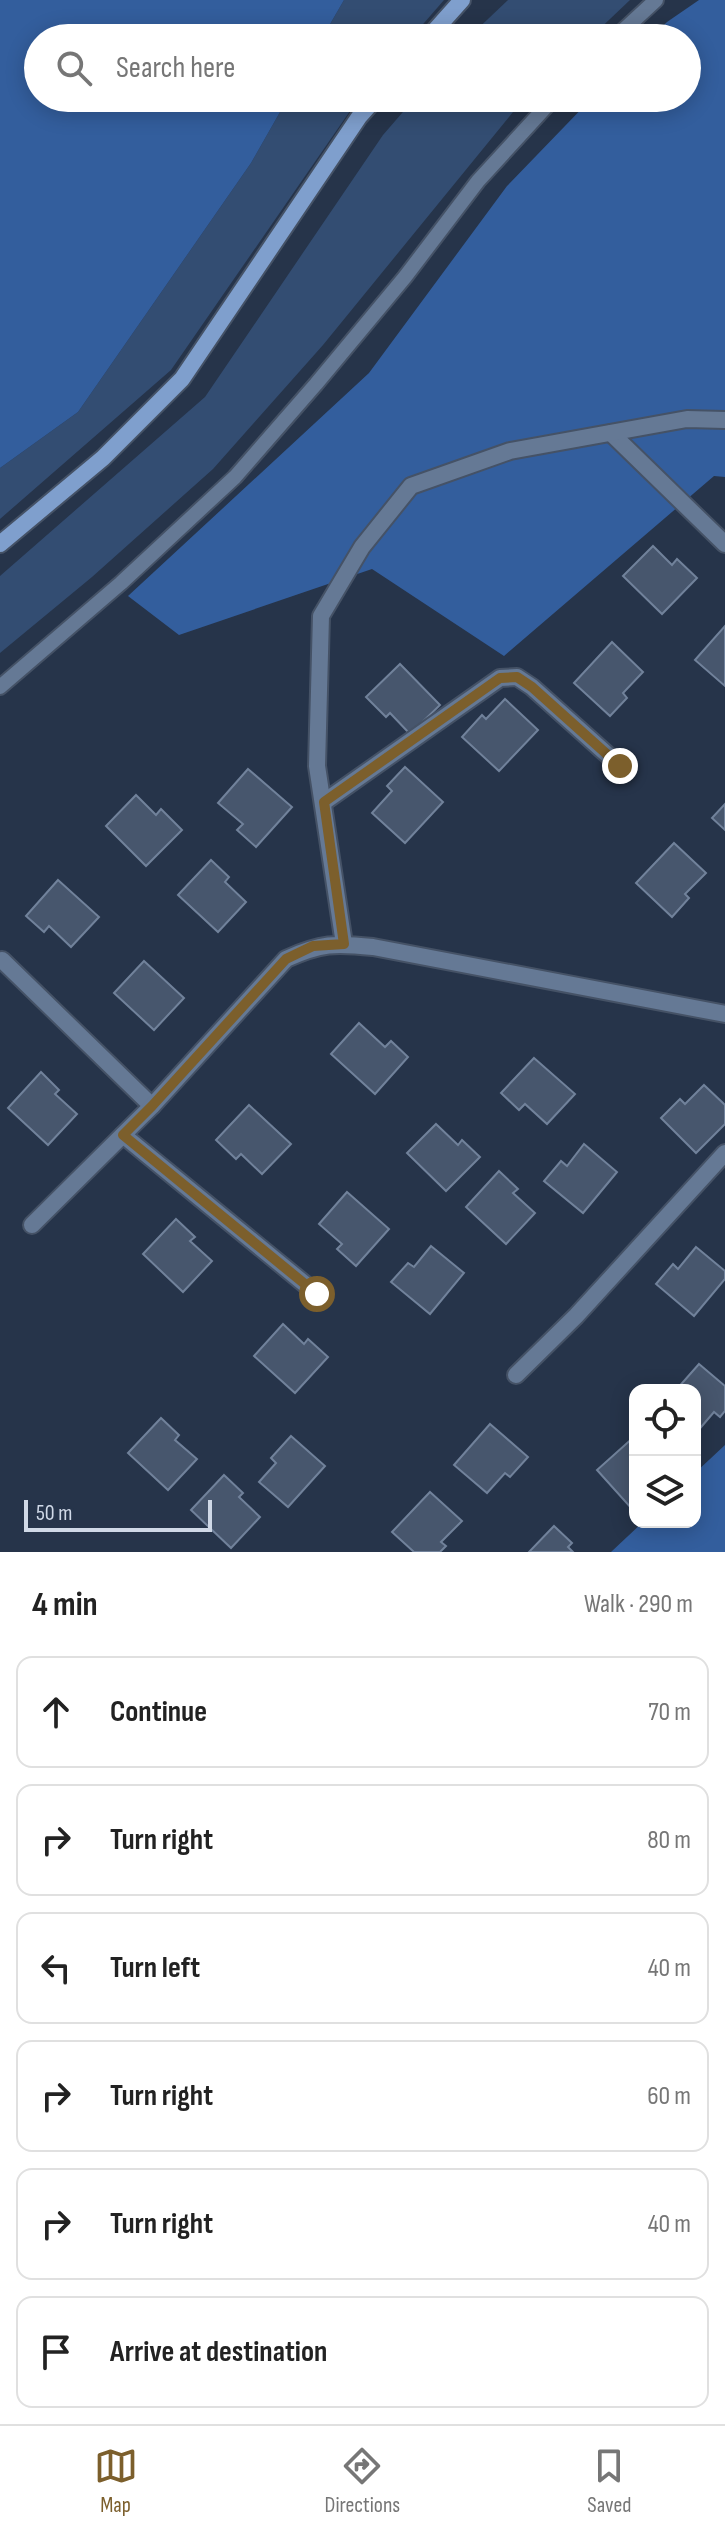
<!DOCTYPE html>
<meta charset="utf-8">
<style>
body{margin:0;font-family:"Sofia Sans Condensed",sans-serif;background:#f6f6f6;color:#222}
.controls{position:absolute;right:24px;bottom:24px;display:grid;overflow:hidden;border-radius:16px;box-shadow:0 4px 20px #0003}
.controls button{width:72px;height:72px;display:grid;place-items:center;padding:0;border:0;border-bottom:2px solid #e0e0e0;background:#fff;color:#222;font:40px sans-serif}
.scale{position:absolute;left:24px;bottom:20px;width:188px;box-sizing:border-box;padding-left:8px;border:4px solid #d0d9e7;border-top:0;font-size:22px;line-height:28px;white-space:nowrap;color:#d0d9e7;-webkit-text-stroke:6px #26344a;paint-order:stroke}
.stop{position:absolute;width:24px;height:24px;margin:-18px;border:6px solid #7c5f2c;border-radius:50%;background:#fff}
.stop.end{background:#7c5f2c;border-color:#fff;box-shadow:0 2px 8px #0008}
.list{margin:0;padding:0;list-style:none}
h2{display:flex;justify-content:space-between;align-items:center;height:104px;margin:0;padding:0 32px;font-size:34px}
h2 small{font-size:26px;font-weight:400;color:#767676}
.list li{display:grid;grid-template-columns:52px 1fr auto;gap:24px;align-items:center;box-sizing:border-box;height:112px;margin:0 16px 16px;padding:0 16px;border:2px solid #e0e0e0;border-radius:16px}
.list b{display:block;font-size:30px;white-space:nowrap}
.list em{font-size:26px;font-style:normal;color:#767676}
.icon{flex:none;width:44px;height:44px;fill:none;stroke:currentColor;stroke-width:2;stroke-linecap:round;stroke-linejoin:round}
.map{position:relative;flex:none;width:725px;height:1552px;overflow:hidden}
.search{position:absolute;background:#fff;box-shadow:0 4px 20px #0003;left:24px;right:24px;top:24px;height:88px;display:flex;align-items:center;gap:20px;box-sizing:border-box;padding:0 28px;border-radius:44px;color:#767676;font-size:30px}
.sheet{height:872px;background:#fff}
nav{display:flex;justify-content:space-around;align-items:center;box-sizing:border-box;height:112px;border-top:2px solid #e0e0e0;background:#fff;font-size:22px;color:#767676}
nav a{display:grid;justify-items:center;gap:4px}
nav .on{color:#7c5f2c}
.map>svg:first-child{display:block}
</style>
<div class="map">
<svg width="725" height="1552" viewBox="0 0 725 1552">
<rect width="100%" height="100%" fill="#26344a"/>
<g fill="#334d72">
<polygon points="344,0 444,0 411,38 322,38"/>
<polygon points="508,0 630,0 590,38 468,38"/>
<polygon points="288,98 359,98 171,370 0,519 0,468 78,412 251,163"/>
<polygon points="415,98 528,98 513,112 323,345 213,469 92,577 0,653 0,576 205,397 383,135"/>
</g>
<g fill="#335e9d">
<polygon points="0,0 344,0 322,38 38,38 38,98 288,98 251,163 78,412 0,468"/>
<polygon points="699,0 725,0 725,477 714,476 504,656 372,569 179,635 128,596 369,373 507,186 592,98 687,98 687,38 651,38 667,22"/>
<polygon points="725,1445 725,1552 611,1552 643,1522 695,1522 695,1473"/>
</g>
<g fill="#47566d" stroke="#71829b" stroke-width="2">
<polygon points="653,546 672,565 677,559 697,578 662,614 623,576"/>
<polygon points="725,626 725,686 695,660"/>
<polygon points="612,642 643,672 623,693 627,698 610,716 574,683"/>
<polygon points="400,664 440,705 410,734 390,713 386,717 366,697"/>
<polygon points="505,699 538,730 499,771 462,737 482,715 486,719"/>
<polygon points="405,767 443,802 405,843 372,813 392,791 387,786"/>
<polygon points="248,769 292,807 256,847 237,830 243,824 218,803"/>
<polygon points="136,795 156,815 161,809 182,830 146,866 106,826"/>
<polygon points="725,804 725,830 712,818"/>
<polygon points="674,843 706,873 685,894 689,898 672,917 636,883"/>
<polygon points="211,860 229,877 225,882 246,902 218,932 178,895"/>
<polygon points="58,880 99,917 71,947 49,926 44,932 26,916"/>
<polygon points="144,961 184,998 154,1030 114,993"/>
<polygon points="359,1023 385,1047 391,1041 408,1057 375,1094 331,1054"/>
<polygon points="534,1058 575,1094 547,1124 525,1104 519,1110 501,1093"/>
<polygon points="41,1072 59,1090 55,1094 77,1114 48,1145 8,1108"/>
<polygon points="704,1085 725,1105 725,1124 696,1153 661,1118 680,1099 685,1104"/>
<polygon points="249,1105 291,1144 262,1174 241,1154 236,1159 216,1140"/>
<polygon points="436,1124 458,1145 462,1140 480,1157 446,1191 407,1153"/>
<polygon points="584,1144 617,1172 583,1213 544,1181 561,1161 567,1166"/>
<polygon points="499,1171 518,1189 513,1193 535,1213 506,1244 466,1207"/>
<polygon points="347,1192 389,1229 356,1266 337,1249 342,1244 319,1224"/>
<polygon points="176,1219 195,1237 190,1241 212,1261 183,1292 143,1254"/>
<polygon points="431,1246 464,1273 430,1314 391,1282 408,1263 414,1267"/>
<polygon points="696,1247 725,1271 725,1279 694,1316 656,1284 673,1264 678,1269"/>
<polygon points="283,1324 304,1344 308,1339 328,1357 295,1393 254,1356"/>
<polygon points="699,1364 725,1386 725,1411 720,1417 714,1412 696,1433 695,1390 676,1390"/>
<polygon points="161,1418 179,1435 175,1440 197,1459 168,1490 128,1453"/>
<polygon points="490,1424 528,1457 510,1477 505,1473 487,1493 454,1465"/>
<polygon points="291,1436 325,1466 288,1507 259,1482 276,1463 271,1458"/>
<polygon points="635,1436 635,1507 632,1509 597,1470"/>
<polygon points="224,1475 243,1493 239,1497 260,1517 231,1548 191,1510"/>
<polygon points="430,1492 462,1521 441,1542 446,1546 440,1552 414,1552 392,1532"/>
<polygon points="554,1526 572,1543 568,1547 573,1552 529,1552"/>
</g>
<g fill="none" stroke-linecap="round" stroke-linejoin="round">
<defs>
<g id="lane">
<polyline points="615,38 656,0"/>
<polyline points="0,687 121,583 235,477 316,384 405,277 478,181 554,98"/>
</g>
<g id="street">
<polyline points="611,433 725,544"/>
<polyline points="324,802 500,678 517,677 532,687 620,766"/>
<polyline points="344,944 317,766 321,616 362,547 411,486 510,451 687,419 725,420"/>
<polyline points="2,960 152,1106"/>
<polyline points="123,1135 317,1294"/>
<path d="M 32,1225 L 152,1106 L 286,959 C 321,943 335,943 373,947 L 725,1014"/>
<polyline points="516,1375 576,1316 725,1153"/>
</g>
<g id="secondary">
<polyline points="428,38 462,0"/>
<polyline points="0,544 103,458 182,379 359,117 376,98"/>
</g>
</defs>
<use href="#lane" stroke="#455266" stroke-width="18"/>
<use href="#street" stroke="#455266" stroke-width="20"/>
<use href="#secondary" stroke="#455266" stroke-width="20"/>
<use href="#lane" stroke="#657995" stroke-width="14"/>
<use href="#street" stroke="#657995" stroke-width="16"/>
<use href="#secondary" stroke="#7f9fcd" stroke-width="16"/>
</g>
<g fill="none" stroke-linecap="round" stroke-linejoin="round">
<polyline stroke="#7c5f2c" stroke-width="10" points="317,1294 123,1135 152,1106 286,959 313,946 344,944 324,802 500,678 517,677 532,687 620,766"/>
</g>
</svg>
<div class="controls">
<button><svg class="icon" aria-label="locate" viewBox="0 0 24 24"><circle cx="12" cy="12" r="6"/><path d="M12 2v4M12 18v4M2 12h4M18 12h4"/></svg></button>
<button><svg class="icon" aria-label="layers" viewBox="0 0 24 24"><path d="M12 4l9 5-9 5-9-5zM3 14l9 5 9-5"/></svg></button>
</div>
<div class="scale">50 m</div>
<div class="stop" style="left:317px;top:1294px"></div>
<div class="stop end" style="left:620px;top:766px"></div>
<div class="search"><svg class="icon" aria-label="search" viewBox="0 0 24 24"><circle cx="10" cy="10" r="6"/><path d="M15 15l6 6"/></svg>Search here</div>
</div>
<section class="sheet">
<h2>4 min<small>Walk · 290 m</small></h2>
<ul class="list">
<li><svg class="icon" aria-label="ahead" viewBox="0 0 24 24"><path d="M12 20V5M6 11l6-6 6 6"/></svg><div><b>Continue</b></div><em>70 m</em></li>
<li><svg class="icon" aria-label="right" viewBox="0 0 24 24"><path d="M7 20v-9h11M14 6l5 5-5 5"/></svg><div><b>Turn right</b></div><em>80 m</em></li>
<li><svg class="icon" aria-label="left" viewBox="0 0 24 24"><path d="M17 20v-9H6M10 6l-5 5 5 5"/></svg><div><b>Turn left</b></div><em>40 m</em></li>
<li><svg class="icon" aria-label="right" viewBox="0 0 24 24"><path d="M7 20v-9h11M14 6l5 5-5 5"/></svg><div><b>Turn right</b></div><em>60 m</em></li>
<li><svg class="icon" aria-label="right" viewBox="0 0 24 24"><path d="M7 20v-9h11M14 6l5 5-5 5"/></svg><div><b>Turn right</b></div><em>40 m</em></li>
<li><svg class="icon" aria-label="arrive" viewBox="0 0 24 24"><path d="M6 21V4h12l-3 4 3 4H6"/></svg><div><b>Arrive at destination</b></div></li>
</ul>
</section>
<nav>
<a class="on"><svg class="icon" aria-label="map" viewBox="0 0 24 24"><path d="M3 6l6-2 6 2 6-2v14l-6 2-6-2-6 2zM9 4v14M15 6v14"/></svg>Map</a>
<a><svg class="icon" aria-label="directions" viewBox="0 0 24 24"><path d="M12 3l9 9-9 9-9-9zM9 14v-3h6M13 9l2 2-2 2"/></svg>Directions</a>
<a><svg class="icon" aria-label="saved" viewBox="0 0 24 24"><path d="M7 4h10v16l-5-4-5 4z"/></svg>Saved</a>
</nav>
